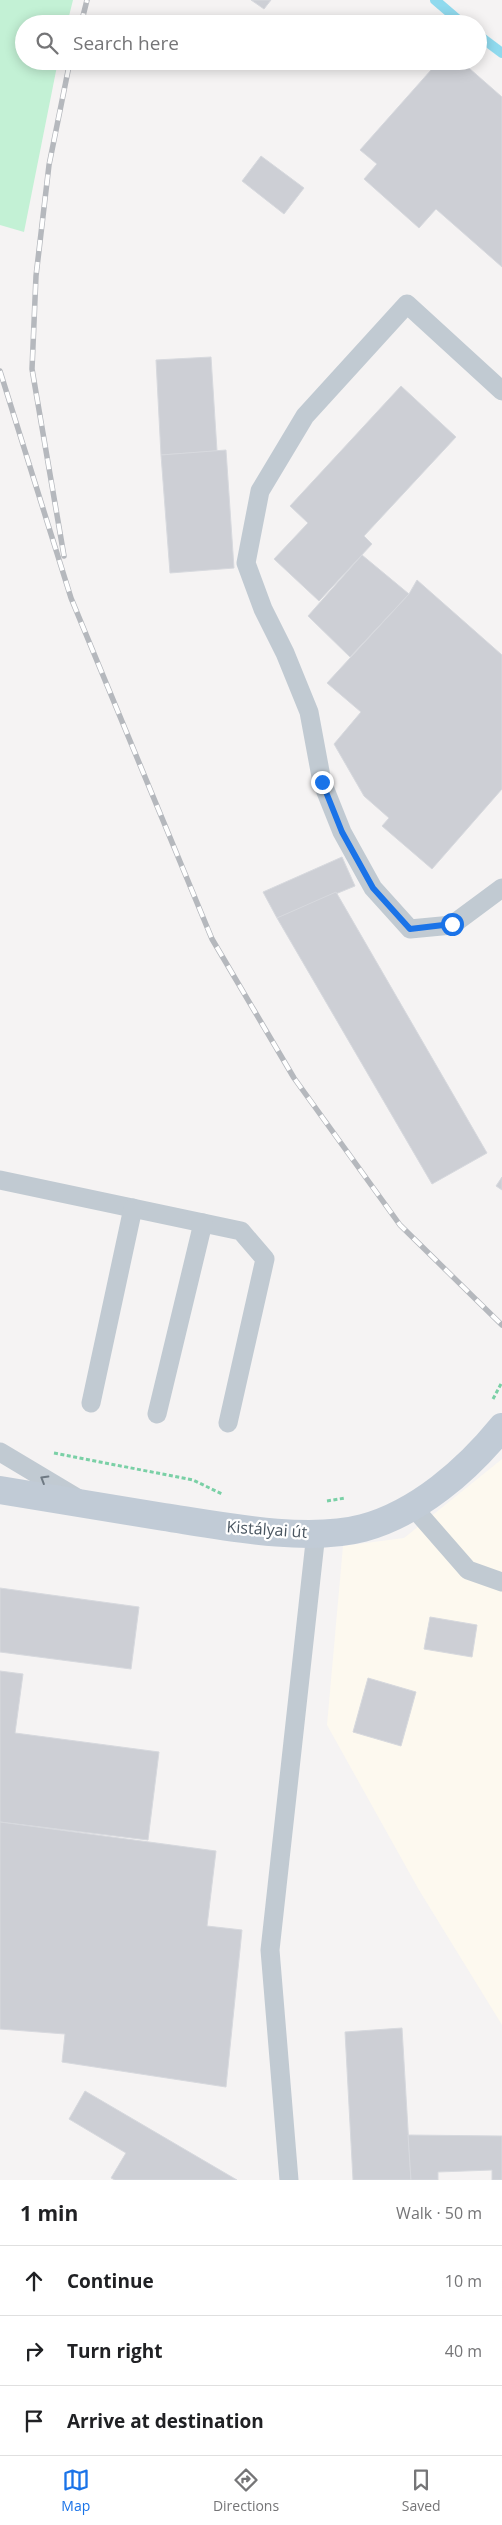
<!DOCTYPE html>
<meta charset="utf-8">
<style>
body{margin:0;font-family:"Open Sans",sans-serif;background:#f6f6f6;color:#202124}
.stop{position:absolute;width:15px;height:15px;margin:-11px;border:4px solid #1a73e8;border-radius:50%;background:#fff}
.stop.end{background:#1a73e8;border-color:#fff;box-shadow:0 1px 5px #0008}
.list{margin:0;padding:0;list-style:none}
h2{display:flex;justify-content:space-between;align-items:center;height:65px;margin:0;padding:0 20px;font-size:21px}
h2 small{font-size:16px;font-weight:400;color:#757577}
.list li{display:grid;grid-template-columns:32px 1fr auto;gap:15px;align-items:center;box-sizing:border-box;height:70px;padding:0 20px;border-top:1px solid #e0e0e0}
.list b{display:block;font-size:19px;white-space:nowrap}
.list em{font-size:16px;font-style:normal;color:#757577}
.icon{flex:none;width:28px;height:28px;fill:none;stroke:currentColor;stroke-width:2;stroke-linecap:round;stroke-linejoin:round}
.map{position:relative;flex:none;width:502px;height:2180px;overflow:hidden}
.search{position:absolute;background:#fff;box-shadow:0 2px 12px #0003;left:15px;right:15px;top:15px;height:55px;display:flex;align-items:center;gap:12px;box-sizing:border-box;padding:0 18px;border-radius:28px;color:#757577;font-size:19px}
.sheet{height:275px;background:#fff}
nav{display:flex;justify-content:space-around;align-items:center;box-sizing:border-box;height:70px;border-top:1px solid #e0e0e0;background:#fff;font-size:14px;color:#757577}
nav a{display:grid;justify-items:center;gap:2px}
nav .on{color:#1a73e8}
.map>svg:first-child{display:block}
</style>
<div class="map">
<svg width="502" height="2180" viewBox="0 0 502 2180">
<rect width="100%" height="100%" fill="#f5f3f3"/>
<polygon fill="#fdf9ef" points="502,1459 502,2025 419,1890 327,1725 343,1546 404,1538"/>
<polygon fill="#c3f1d5" points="0,0 73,0 67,24 24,24 24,61 58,61 24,232 0,225"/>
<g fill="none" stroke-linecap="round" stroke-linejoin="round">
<g stroke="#90daee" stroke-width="10">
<polyline points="435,0 463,24"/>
<polyline points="478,35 502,53"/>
</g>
</g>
<g fill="#cdcfd5" stroke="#d7d9de">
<polygon points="251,0 271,0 264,9"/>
<polygon points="439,61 461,61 502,97 502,267 436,209 419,228 364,179 377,164 360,150"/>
<polygon points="261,156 304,188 284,214 242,181"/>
<polygon points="211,357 217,451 161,455 156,360"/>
<polygon points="401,386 456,437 364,536 372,544 319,601 274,559 308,523 290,506"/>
<polygon points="226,450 234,568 170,573 161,455"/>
<polygon points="362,555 409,594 350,657 308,616"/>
<polygon points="417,580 502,655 502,789 432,869 382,826 389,818 364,796 334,744 361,712 327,683 409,594"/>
<polygon points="342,857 355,886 277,918 263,892"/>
<polygon points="336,892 487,1153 432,1184 277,918"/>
<polygon points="502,1177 502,1190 496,1186"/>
<polygon points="0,1588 139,1607 131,1669 0,1652"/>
<polygon points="430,1617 477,1625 472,1657 424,1649"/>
<polygon points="0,1671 23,1674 15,1733 159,1752 148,1840 0,1822"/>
<polygon points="368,1678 416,1692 401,1746 353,1732"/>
<polygon points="0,1822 216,1851 207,1926 242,1930 226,2087 62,2062 65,2034 0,2029"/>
<polygon points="402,2028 411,2180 353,2180 345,2032"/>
<polygon points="85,2091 237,2180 115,2180 111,2178 126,2153 69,2119"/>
<polygon points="408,2135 502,2136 502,2180 492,2180 492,2170 438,2172 438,2180 411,2180"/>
</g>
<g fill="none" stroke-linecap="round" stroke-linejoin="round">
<g stroke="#7ad0a6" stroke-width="3" stroke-dasharray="4 2.5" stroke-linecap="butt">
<polyline points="493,1399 502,1382"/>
<polyline points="54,1453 193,1480 222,1494"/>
<polyline points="327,1501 345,1498"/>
</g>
<g stroke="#c1cad2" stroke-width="19">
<polyline points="502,391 407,304 305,416 260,491 246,563 263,609 285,653 309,712 322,782 342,832 373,888 410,929 452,925 502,888"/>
<polyline points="0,1180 241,1231 265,1259 228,1423"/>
<polyline points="91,1403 133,1208"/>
<polyline points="157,1414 203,1223"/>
<polyline points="0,1452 77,1498"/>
<polyline points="413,1507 468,1570 502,1582"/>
<polyline points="289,2180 270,1950 316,1533"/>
</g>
<path stroke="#c1cbd6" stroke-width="28" d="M 0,1490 C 55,1499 110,1508 164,1517 C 222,1526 307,1543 363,1528 C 418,1513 467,1470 502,1427"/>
<defs>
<g id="rail">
<polyline points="81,24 87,0"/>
<polyline points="0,371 71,598 212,939 294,1078 400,1225 502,1325"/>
<polyline points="64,556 32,369 36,276 49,165 70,61"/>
</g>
</defs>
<use href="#rail" stroke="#b5b8bd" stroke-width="5.5"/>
<use href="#rail" stroke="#fff" stroke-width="4" stroke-dasharray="11" stroke-linecap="butt"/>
</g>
<defs><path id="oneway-chevron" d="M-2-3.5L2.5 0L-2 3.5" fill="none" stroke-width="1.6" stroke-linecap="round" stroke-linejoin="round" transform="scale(1.25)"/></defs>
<use stroke="#6e7983" href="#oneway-chevron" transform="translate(44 1479) rotate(-149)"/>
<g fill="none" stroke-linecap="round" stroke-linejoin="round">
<polyline stroke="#1a73e8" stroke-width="6" points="322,782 342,832 373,888 410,929 452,924"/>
</g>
<g text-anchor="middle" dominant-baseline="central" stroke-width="4.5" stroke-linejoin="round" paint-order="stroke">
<g font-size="16" fill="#4a5661" stroke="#fff">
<text transform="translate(267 1529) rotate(4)">Kistályai út</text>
</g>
</g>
</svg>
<div class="stop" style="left:452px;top:924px"></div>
<div class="stop end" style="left:322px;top:782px"></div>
<div class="search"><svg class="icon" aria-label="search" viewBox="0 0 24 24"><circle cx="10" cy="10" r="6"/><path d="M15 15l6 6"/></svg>Search here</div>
</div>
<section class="sheet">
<h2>1 min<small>Walk · 50 m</small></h2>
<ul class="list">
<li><svg class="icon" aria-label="ahead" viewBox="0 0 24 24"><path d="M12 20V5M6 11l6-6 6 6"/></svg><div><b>Continue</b></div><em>10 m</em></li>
<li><svg class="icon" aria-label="right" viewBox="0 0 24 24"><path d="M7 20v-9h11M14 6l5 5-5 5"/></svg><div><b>Turn right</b></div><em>40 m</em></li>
<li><svg class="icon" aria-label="arrive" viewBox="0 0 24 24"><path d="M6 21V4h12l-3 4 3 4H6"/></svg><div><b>Arrive at destination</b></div></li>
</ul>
</section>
<nav>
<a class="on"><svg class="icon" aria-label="map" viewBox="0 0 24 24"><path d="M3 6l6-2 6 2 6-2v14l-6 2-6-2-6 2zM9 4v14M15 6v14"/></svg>Map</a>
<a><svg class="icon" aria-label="directions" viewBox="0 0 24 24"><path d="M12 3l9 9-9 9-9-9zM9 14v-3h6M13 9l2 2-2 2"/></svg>Directions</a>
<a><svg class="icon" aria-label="saved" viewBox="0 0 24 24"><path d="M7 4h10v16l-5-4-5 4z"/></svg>Saved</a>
</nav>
